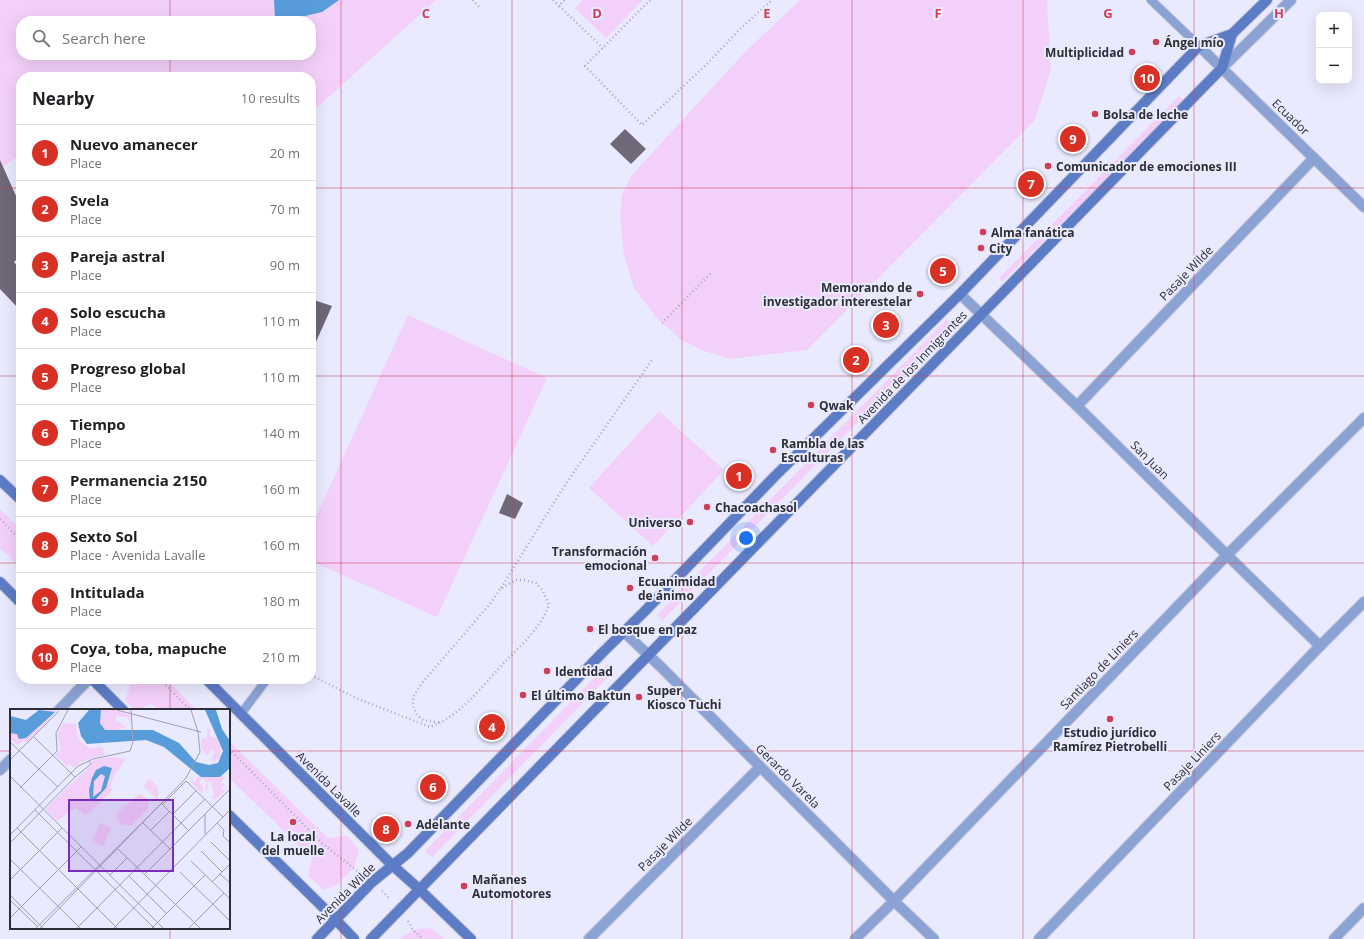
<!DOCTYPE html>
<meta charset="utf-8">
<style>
body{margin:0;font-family:"Open Sans",sans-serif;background:#f6f6f6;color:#202124}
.controls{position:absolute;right:12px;top:12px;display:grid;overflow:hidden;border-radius:8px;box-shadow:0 4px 16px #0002}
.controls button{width:36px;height:36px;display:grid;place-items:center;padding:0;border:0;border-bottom:1px solid #e0e0e0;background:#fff;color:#202124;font:20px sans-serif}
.you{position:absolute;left:746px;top:538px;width:14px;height:14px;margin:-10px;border:3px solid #fff;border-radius:50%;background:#1a73e8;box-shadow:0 0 0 6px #1a73e833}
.badge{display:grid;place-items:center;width:26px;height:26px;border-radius:50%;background:#d93025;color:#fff;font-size:13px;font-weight:700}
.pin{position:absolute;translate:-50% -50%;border:2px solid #fff;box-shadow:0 1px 4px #0006}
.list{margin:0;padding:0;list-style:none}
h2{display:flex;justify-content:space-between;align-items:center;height:52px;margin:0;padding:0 16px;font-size:17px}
h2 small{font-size:13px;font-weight:400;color:#757577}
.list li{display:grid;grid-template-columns:26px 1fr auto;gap:12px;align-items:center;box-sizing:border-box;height:56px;padding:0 16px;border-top:1px solid #e0e0e0}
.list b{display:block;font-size:15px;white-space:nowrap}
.list p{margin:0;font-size:13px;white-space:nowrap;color:#757577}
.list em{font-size:13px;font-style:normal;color:#757577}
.icon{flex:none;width:22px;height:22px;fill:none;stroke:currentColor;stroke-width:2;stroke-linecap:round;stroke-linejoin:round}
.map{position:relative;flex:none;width:1364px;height:939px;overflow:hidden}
.search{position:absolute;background:#fff;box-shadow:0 4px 16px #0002;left:16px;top:16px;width:300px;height:44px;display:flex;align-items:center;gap:10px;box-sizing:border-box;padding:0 14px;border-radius:16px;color:#757577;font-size:15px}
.panel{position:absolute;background:#fff;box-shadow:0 4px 16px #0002;left:16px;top:72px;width:300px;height:612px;border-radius:16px}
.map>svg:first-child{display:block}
</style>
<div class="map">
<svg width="1364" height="939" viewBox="0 0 1364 939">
<rect width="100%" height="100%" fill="#e9eafe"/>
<g fill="#f3d0fa" fill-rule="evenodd">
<path d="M 0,0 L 436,0 L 311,113 L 311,77 L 21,77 L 21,154 L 5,166 L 0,168 ZM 21,21 L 311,21 L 311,55 L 21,55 Z"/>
<polygon points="582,0 643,0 606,38 575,8"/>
<polygon points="800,0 1047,0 1051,69 1035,120 807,350 730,359 704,351 681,340 656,317 634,288 624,256 620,215 622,195 631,176 746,51"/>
<polygon points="1179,96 1185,101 1002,282 999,278"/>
<polygon points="408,315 547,378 437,617 311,561 311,528"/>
<polygon points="947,319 953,325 662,621 657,615"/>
<polygon points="659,411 724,470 653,546 589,488"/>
<polygon points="0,509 21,530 21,569 0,548"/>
<polygon points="609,663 615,670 432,857 425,851"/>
<polygon points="135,679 171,679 169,682 197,710 159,710 151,703 140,710 134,710 125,700 132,681"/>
<polygon points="229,741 328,838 347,836 359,850 354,868 336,885 324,890 308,876 312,858 229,778"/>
<polygon points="430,928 445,939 399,939 413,930"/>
</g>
<polygon fill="#589cda" points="274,0 339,0 322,12 284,21 275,18"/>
<g fill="#6f6879">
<polygon points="625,129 646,149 631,164 610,144"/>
<polygon points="0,160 21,207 21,255 14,262 21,270 21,311 0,289"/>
<polygon points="311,299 332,306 311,353"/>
<polygon points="507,494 523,503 515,519 499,513"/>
</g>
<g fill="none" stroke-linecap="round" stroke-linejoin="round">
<defs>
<g id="lane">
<polyline points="1151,0 1199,46"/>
<polyline points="241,714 267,679"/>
</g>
<g id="street">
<polyline points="1199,46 1364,207"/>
<polyline points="1222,68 1291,0"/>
<polyline points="960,294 1077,406 1227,555 1320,646"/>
<polyline points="1077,406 1314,158"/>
<polyline points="624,632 661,667 894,901 934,939"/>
<polyline points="59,710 89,679"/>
<polyline points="0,770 11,759"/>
<polyline points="589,939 760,767"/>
<polyline points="855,939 894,901 1227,555 1364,418"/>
<polyline points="1039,939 1320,646 1364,602"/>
<polyline points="1334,939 1364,908"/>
</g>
<g id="secondary">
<polyline points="0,480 21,500"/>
<polyline points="0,582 21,603"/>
<polyline points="92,679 123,710"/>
<polyline points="206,679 392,865 419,889 471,939"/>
<polyline points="229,815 335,919 354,939"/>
<polyline points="317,939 372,882 408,853 602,653 644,612 775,476 960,294 1199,46 1232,34 1267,0"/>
<polyline points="371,939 1222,68 1232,34"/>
</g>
</defs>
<use href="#lane" stroke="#c7c8da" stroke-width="10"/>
<use href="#street" stroke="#c7c8da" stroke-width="12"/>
<use href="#secondary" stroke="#c7c8da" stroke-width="12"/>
<g stroke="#a8a9b8" stroke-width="2.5" stroke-dasharray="1 3" stroke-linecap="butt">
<polyline points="473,0 481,9"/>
<polyline points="553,0 559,6"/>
<polyline points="564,0 559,6 603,48"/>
<polyline points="650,0 585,66 642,125 704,67 741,28 772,0"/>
<polyline points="662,323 712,272"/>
<polyline points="0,519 21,541"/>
<polyline points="501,588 565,485 652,360"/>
<path d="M 311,675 L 356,698 L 430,727 C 460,716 480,689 502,665 C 519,647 540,629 549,605 L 543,591 L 536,583 L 524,580 L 516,580 L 507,585 L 500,589 L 490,604 L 422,683 L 413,697 L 413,706 L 417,715 L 423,720 L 442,723"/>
<polyline points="160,679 190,710"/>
<polyline points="229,749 323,844 361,874"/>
<polyline points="382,891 390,899"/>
<polyline points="408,921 413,930 423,939"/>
</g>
<use href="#lane" stroke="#8ba2d5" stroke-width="8"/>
<use href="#street" stroke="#8ba2d5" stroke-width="10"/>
<use href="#secondary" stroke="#5d7cc6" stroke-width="10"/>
</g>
<path fill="none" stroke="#ce3e58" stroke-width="1" stroke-opacity="0.55" d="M 170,0 L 170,21M 341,0 L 341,939M 512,0 L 512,939M 682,0 L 682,939M 852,0 L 852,939M 1023,0 L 1023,939M 1194,0 L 1194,939M 170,55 L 170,77M 0,188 L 21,188M 311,188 L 1364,188M 0,376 L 21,376M 311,376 L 1364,376M 0,563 L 21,563M 311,563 L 1364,563M 170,679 L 170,710M 0,751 L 11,751M 229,751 L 1364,751M 170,928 L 170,939"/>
<g fill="#ce3e58" stroke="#e9eafe" stroke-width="1.5">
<circle cx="1156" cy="42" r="4"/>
<circle cx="1132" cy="52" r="4"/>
<circle cx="1095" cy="114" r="4"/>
<circle cx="1048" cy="166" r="4"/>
<circle cx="983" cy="232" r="4"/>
<circle cx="981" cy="248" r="4"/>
<circle cx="920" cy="294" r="4"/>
<circle cx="811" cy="405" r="4"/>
<circle cx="773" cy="450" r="4"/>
<circle cx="707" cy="507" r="4"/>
<circle cx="690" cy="522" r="4"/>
<circle cx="655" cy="558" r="4"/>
<circle cx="630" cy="588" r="4"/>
<circle cx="590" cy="629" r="4"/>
<circle cx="547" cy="671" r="4"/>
<circle cx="523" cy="695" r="4"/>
<circle cx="639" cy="697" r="4"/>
<circle cx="1110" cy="719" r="4"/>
<circle cx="293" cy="822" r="4"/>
<circle cx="408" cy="824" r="4"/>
<circle cx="464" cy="886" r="4"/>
</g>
<g text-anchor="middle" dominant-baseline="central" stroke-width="4" stroke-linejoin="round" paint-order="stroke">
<g font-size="12" font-weight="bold" fill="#2e2e36" stroke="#e9eafe" text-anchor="start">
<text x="1164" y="42">Ángel mío</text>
<text x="1124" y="52" text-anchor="end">Multiplicidad</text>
<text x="1103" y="114">Bolsa de leche</text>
<text x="1056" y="166">Comunicador de emociones III</text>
<text x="991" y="232">Alma fanática</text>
<text x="989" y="248">City</text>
<text x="912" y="287" text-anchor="end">Memorando de<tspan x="912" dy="14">investigador interestelar</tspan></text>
<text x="819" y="405">Qwak</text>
<text x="781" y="443">Rambla de las<tspan x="781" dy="14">Esculturas</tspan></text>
<text x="715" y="507">Chacoachasol</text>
<text x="682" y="522" text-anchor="end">Universo</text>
<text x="647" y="551" text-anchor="end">Transformación<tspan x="647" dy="14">emocional</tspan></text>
<text x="638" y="581">Ecuanimidad<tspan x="638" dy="14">de ánimo</tspan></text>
<text x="598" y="629">El bosque en paz</text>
<text x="555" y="671">Identidad</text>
<text x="647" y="690">Super<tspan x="647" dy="14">Kiosco Tuchi</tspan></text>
<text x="531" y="695">El último Baktun</text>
<text x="1110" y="732" text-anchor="middle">Estudio jurídico<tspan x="1110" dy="14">Ramírez Pietrobelli</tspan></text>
<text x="416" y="824">Adelante</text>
<text x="293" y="836" text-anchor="middle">La local<tspan x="293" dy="14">del muelle</tspan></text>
<text x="472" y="879">Mañanes<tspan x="472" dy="14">Automotores</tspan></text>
</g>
<g font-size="12" fill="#2e2e36" stroke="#e9eafe">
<text transform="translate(1291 117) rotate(44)">Ecuador</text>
<text transform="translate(1186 273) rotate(-46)">Pasaje Wilde</text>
<text transform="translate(912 367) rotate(-46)">Avenida de los Inmigrantes</text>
<text transform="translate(1150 460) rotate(45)">San Juan</text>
<text transform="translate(1099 669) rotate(-46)">Santiago de Liniers</text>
<text transform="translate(1192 761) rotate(-46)">Pasaje Liniers</text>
<text transform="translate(788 776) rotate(45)">Gerardo Varela</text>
<text transform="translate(329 784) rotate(45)">Avenida Lavalle</text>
<text transform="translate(665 844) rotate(-45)">Pasaje Wilde</text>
<text transform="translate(345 893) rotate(-45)">Avenida Wilde</text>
</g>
</g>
<g transform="translate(10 709)">
<rect width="220" height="220" fill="#e9eafe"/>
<path d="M 29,1 L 47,2 L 18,33 L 14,32 L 7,36 L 0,30 L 0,7 L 16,11 ZM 91,1 L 106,1 L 120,6 L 121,17 L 118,8 L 111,8 L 106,5 L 106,13 L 110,13 L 116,18 L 102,23 L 95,21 L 90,14 ZM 53,14 L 66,15 L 68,30 L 79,39 L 93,38 L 94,46 L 70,53 L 64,59 L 60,55 L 57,57 L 45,46 L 51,40 L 47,26 ZM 197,19 L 200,20 L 200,27 L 206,29 L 211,39 L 210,48 L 203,54 L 201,51 L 205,43 L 202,41 L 197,47 L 191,38 L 192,30 L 197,29 ZM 99,48 L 116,50 L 105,65 L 100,78 L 103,81 L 76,106 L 65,99 L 47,112 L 35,100 L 82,55 L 81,52 ZM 213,67 L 215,68 L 210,74 L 215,75 L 212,79 L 215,83 L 204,91 L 201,89 L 204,85 L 201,73 L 197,72 L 198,80 L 195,82 L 196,73 L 193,69 L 189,72 L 194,81 L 191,84 L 182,74 L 181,70 L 182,68 L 184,74 L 188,68 ZM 140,70 L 148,78 L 148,91 L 133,77 ZM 129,85 L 139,90 L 138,100 L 121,117 L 111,116 L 107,110 L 107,104 ZM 90,114 L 101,119 L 93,137 L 82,133 Z" fill="#f3d0fa"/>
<path d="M 29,1 L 45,3 L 16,29 L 9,30 L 7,25 L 0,24 L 0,7 L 16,11 ZM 79,1 L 91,1 L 90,14 L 95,21 L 143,21 L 169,34 L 186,53 L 199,56 L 208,54 L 213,42 L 195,1 L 206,1 L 212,20 L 220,32 L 220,59 L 210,68 L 191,68 L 154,38 L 136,31 L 77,35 L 71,27 L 68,14 ZM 94,57 L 102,59 L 96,79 L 85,91 L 80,92 L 79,81 L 82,69 L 86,61 ZM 91,65 L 95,67 L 91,82 L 83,88 L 84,72 Z" fill="#589cda" fill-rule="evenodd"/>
<path fill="none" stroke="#9e9fae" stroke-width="1" d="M 107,1 L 191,23M 24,28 L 65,68 L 81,55 L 79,52M 0,33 L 48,78M 0,51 L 49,2M 0,67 L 153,219M 10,79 L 47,42 L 46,24 L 58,1M 152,95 L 178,121M 153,95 L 176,72 L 213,108M 25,101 L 144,219M 195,105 L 195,125M 162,106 L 186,82M 133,114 L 160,140M 207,114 L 214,121 L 213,127 L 220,134M 7,119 L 107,219M 141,121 L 159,103M 0,126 L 68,57 L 83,50 L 120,42 L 123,33 L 121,1M 201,133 L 220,152M 0,134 L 65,68M 108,140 L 190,219M 191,142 L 212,163M 0,150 L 70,219M 181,152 L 220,190M 170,163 L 220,212M 210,165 L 220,174M 100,166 L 117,149M 134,166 L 220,80M 119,167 L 156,204M 0,171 L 52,119M 202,173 L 220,155M 0,186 L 33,219M 0,191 L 28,218M 0,209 L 71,138M 26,219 L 153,93M 30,219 L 176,69 L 190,43 L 188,23 L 181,1M 67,219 L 195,90M 104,219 L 220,101M 142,219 L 195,166M 179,219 L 214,184"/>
<path fill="#7b2cbf" fill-opacity="0.15" stroke="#7b2cbf" stroke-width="2" d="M 59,91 L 163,91 L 163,162 L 59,162 Z"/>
<rect width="220" height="220" fill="none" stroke="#2e2e36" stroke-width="2"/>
</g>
<g font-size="13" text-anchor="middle" font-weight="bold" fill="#ce3e58" stroke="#e9eafe" stroke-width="4" stroke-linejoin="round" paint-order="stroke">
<text x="426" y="18">C</text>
<text x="597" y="18">D</text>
<text x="767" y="18">E</text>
<text x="938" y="18">F</text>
<text x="1108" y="18">G</text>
<text x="1279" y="18">H</text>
</g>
</svg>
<div class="controls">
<button>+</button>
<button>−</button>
</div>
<div class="you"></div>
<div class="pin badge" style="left:739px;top:476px">1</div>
<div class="pin badge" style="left:856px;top:360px">2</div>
<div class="pin badge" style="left:886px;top:325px">3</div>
<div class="pin badge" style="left:492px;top:727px">4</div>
<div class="pin badge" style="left:943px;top:271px">5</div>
<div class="pin badge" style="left:433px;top:787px">6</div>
<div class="pin badge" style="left:1031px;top:184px">7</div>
<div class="pin badge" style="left:386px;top:829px">8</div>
<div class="pin badge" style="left:1073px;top:139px">9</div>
<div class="pin badge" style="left:1147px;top:78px">10</div>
<div class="search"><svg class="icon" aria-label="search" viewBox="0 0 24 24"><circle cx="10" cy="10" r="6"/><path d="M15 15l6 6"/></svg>Search here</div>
<section class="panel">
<h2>Nearby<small>10 results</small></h2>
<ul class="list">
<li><span class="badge">1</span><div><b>Nuevo amanecer</b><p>Place</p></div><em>20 m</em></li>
<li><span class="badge">2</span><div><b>Svela</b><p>Place</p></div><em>70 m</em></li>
<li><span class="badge">3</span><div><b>Pareja astral</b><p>Place</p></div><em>90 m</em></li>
<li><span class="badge">4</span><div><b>Solo escucha</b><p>Place</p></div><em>110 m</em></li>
<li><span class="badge">5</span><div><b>Progreso global</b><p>Place</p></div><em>110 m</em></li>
<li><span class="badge">6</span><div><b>Tiempo</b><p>Place</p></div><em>140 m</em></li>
<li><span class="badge">7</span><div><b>Permanencia 2150</b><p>Place</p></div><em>160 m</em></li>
<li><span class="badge">8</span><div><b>Sexto Sol</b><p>Place · Avenida Lavalle</p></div><em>160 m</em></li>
<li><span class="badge">9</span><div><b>Intitulada</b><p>Place</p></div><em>180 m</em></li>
<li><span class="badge">10</span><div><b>Coya, toba, mapuche</b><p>Place</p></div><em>210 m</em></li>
</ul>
</section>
</div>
